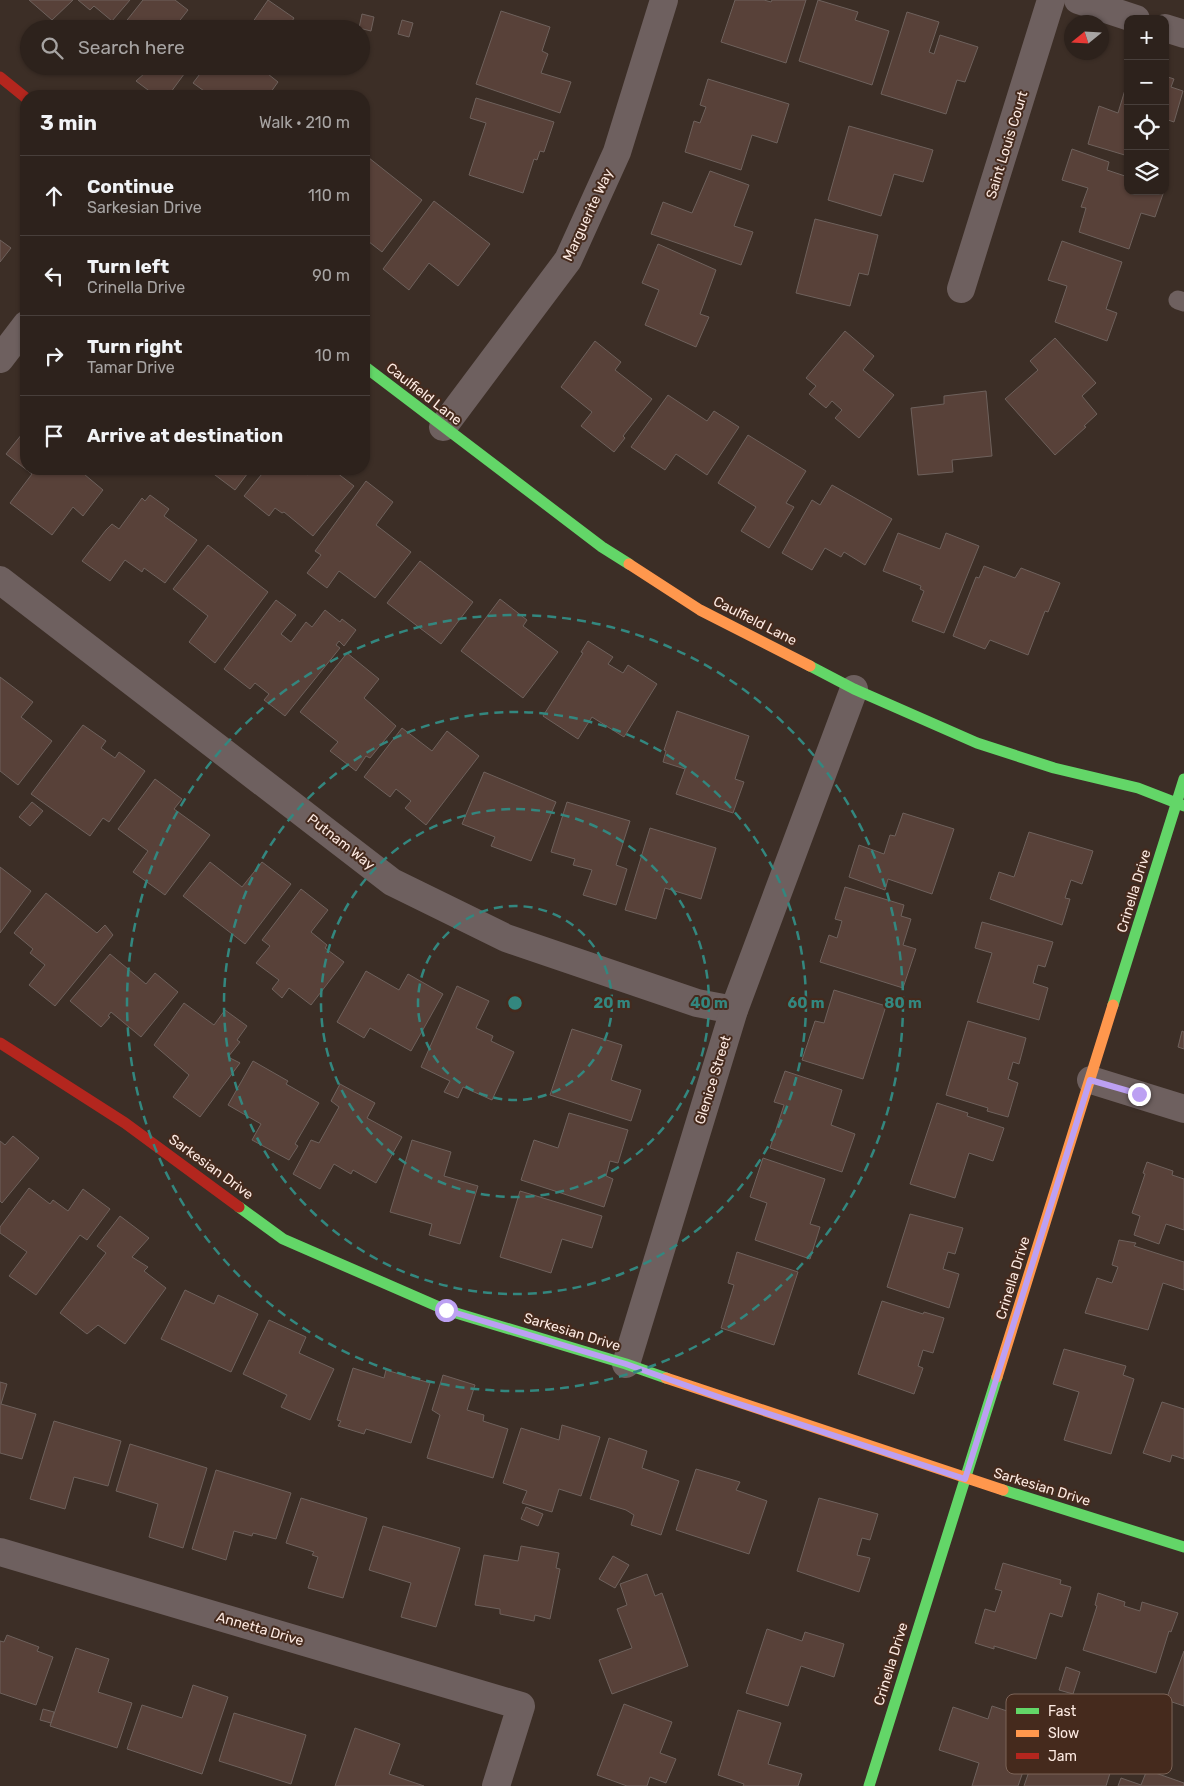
<!DOCTYPE html>
<meta charset="utf-8">
<style>
body{margin:0;font-family:Rubik,sans-serif;background:#352a25;color:#f1f3f6}
.controls{position:absolute;right:15px;top:15px;display:grid;overflow:hidden;border-radius:10px;box-shadow:0 1px 4px #0004}
.controls button{width:45px;height:45px;display:grid;place-items:center;padding:0;border:0;border-bottom:1px solid #483f3b;background:#2d221c;color:#f1f3f6;font:25px sans-serif}
.compass{position:absolute;left:1064px;top:15px;width:45px;height:45px;border-radius:50%;background:#2d221c;box-shadow:0 1px 4px #0004;rotate:252deg}
.stop{position:absolute;width:15px;height:15px;margin:-11px;border:4px solid #bca0f2;border-radius:50%;background:#fff}
.stop.end{background:#bca0f2;border-color:#fff;box-shadow:0 1px 5px #0008}
.list{margin:0;padding:0;list-style:none}
h2{display:flex;justify-content:space-between;align-items:center;height:65px;margin:0;padding:0 20px;font-size:21px}
h2 small{font-size:16px;font-weight:400;color:#a7a4a3}
.list li{display:grid;grid-template-columns:32px 1fr auto;gap:15px;align-items:center;box-sizing:border-box;height:80px;padding:0 20px;border-top:1px solid #483f3b}
.list b{display:block;font-size:19px;white-space:nowrap}
.list p{margin:0;font-size:16px;white-space:nowrap;color:#a7a4a3}
.list em{font-size:16px;font-style:normal;color:#a7a4a3}
.icon{flex:none;width:28px;height:28px;fill:none;stroke:currentColor;stroke-width:2;stroke-linecap:round;stroke-linejoin:round}
.map{position:relative;flex:none;width:1184px;height:1786px;overflow:hidden}
.search{position:absolute;background:#2d221c;box-shadow:0 1px 4px #0004;left:20px;top:20px;width:350px;height:55px;display:flex;align-items:center;gap:12px;box-sizing:border-box;padding:0 18px;border-radius:28px;color:#a7a4a3;font-size:19px}
.panel{position:absolute;background:#2d221c;box-shadow:0 1px 4px #0004;left:20px;top:90px;width:350px;height:385px;border-radius:20px}
.map>svg:first-child{display:block}
</style>
<div class="map">
<svg width="1184" height="1786" viewBox="0 0 1184 1786">
<rect width="100%" height="100%" fill="#3c2e26"/>
<g fill="#584139" stroke="#6e615c">
<polygon points="29,0 73,0 52,20"/>
<polygon points="78,0 130,0 112,21 94,6 90,10"/>
<polygon points="143,0 175,0 188,10 173,29 120,29"/>
<polygon points="268,0 294,18 287,29 254,29 250,26"/>
<polygon points="735,0 764,0 771,2 772,0 806,0 786,63 721,42"/>
<polygon points="818,0 858,12 855,20 889,31 872,85 799,61"/>
<polygon points="501,11 550,27 542,51 548,54 541,73 571,82 560,113 476,84"/>
<polygon points="907,12 939,22 929,52 934,54 940,35 978,47 965,82 957,80 946,114 881,94"/>
<polygon points="362,14 374,17 371,31 359,28"/>
<polygon points="402,20 413,23 409,37 398,34"/>
<polygon points="136,66 190,66 168,96 156,96 136,81 145,73"/>
<polygon points="206,66 258,66 278,82 268,96 211,96 193,83"/>
<polygon points="1165,76 1174,79 1171,87 1183,91 1174,122 1165,119"/>
<polygon points="708,79 789,104 777,143 752,135 741,170 685,152 694,121 700,123 706,107 700,105"/>
<polygon points="1128,80 1128,156 1088,144 1099,106 1118,113"/>
<polygon points="476,98 554,122 544,152 540,151 537,160 534,159 523,193 469,175 486,123 470,118"/>
<polygon points="849,126 933,150 923,182 894,174 881,216 828,200"/>
<polygon points="1072,149 1109,162 1107,170 1128,177 1128,191 1164,191 1155,217 1141,213 1129,249 1079,232 1086,208 1081,207 1088,188 1062,180"/>
<polygon points="364,154 422,200 382,252 364,238"/>
<polygon points="710,171 749,185 734,226 753,232 741,265 651,234 663,202 692,213"/>
<polygon points="434,201 490,244 458,286 429,263 409,290 383,269"/>
<polygon points="815,219 878,235 868,275 859,273 850,306 796,293"/>
<polygon points="0,240 11,248 0,262"/>
<polygon points="1062,241 1122,262 1106,309 1117,313 1107,341 1055,322 1067,286 1048,280"/>
<polygon points="658,244 716,270 700,314 709,317 696,347 645,325 659,290 642,283"/>
<polygon points="845,331 874,356 863,370 894,395 859,438 835,418 842,410 832,401 826,408 809,394 816,386 806,378"/>
<polygon points="1055,338 1096,383 1082,396 1097,414 1084,426 1086,427 1055,455 1005,399 1038,370 1030,361"/>
<polygon points="595,341 621,362 615,370 652,399 623,436 625,438 614,452 581,426 592,412 561,387"/>
<polygon points="986,391 992,456 952,460 953,472 918,475 911,408 944,404 944,396"/>
<polygon points="668,395 707,421 714,411 739,427 707,475 676,454 665,470 631,447"/>
<polygon points="26,429 26,469 78,469 103,490 83,516 73,507 52,535 10,503 32,474 6,454"/>
<polygon points="748,435 806,471 786,503 794,507 769,548 741,531 756,507 718,483"/>
<polygon points="207,469 251,469 235,490"/>
<polygon points="266,469 300,469 308,475 313,469 332,469 354,486 313,536 284,512 282,513 275,508 269,516 244,496"/>
<polygon points="366,481 393,502 376,525 411,552 375,598 339,571 327,588 307,573 321,555 315,551"/>
<polygon points="832,485 892,519 865,565 844,552 841,557 825,548 812,570 782,553 812,500 820,505"/>
<polygon points="150,495 169,509 164,516 197,540 165,583 144,568 142,572 125,560 110,581 82,561 106,530 112,524 119,529 142,498 145,501"/>
<polygon points="898,533 940,549 946,533 979,546 944,633 912,621 924,591 920,589 921,586 883,571"/>
<polygon points="208,545 268,592 215,663 189,642 208,616 173,589"/>
<polygon points="420,561 473,602 441,644 387,603"/>
<polygon points="984,566 1015,578 1021,568 1060,583 1048,612 1045,611 1028,655 990,640 985,649 953,636 976,577 979,578"/>
<polygon points="500,599 527,620 523,626 558,652 523,698 461,651"/>
<polygon points="276,600 296,615 281,634 291,642 306,622 312,627 325,610 340,622 342,619 356,630 344,646 339,641 336,645 340,648 285,716 264,700 269,694 255,683 250,689 224,669"/>
<polygon points="588,641 613,657 608,664 623,673 628,665 657,684 624,737 592,717 578,739 543,716 583,653 581,652"/>
<polygon points="347,653 379,679 364,698 396,726 370,758 366,756 356,771 330,751 338,742 300,712"/>
<polygon points="0,677 33,702 21,717 52,741 18,785 0,771"/>
<polygon points="677,711 749,736 735,779 744,782 733,813 676,794 685,769 663,762 666,751 664,750"/>
<polygon points="83,725 106,741 101,748 115,758 119,752 145,771 109,822 103,818 90,836 31,794"/>
<polygon points="402,728 432,751 447,731 479,756 426,825 405,808 411,801 396,789 390,797 364,777"/>
<polygon points="484,772 556,802 531,861 491,846 495,837 462,824"/>
<polygon points="155,779 182,799 174,809 210,835 165,895 133,872 148,851 118,829"/>
<polygon points="32,802 43,811 30,826 19,817"/>
<polygon points="567,802 630,821 616,865 627,869 616,905 583,895 592,870 573,865 575,859 551,852"/>
<polygon points="903,813 954,829 932,894 888,879 885,890 849,877 859,845 884,854 890,835 895,836"/>
<polygon points="650,828 716,848 701,899 665,888 656,919 625,910"/>
<polygon points="1029,832 1093,851 1082,884 1071,880 1065,898 1070,899 1062,925 990,899 999,872 1014,877"/>
<polygon points="210,862 242,887 262,862 291,884 245,944 183,896"/>
<polygon points="0,867 31,891 0,933"/>
<polygon points="845,887 904,905 901,916 911,919 903,945 916,949 903,988 820,962 829,935 837,938 842,921 835,919"/>
<polygon points="301,889 328,910 311,932 327,945 325,948 344,962 311,1005 289,988 282,998 272,989 279,980 256,963 270,946 262,940"/>
<polygon points="46,893 97,933 105,925 113,935 55,1006 29,985 45,965 30,953 33,949 14,933"/>
<polygon points="982,922 1053,942 1045,967 1038,965 1033,983 1048,988 1039,1020 977,1002 992,953 975,948"/>
<polygon points="110,954 146,984 155,973 178,992 141,1037 111,1012 108,1016 110,1017 101,1027 70,1001"/>
<polygon points="366,971 399,990 408,974 443,994 411,1051 370,1028 364,1038 337,1022"/>
<polygon points="457,986 489,1001 476,1028 493,1036 491,1041 514,1052 492,1100 463,1087 458,1098 444,1092 450,1081 421,1067"/>
<polygon points="834,990 886,1006 863,1079 802,1060 815,1021 824,1023"/>
<polygon points="184,1003 214,1025 225,1010 247,1026 237,1040 240,1042 228,1057 240,1063 200,1117 173,1097 189,1075 154,1045"/>
<polygon points="968,1021 1026,1038 1019,1064 1013,1062 1008,1079 1018,1083 1008,1117 987,1111 988,1108 946,1095"/>
<polygon points="572,1029 622,1045 611,1080 641,1090 631,1121 550,1095"/>
<polygon points="1182,1031 1184,1032 1184,1049 1178,1047"/>
<polygon points="253,1061 288,1081 286,1084 319,1103 295,1144 298,1146 289,1160 252,1140 261,1124 228,1105"/>
<polygon points="785,1071 842,1090 831,1125 855,1134 842,1172 770,1148 784,1105 774,1102"/>
<polygon points="340,1084 375,1103 367,1118 402,1137 376,1183 353,1170 351,1174 334,1164 320,1189 293,1174 311,1140 319,1143 339,1107 331,1101"/>
<polygon points="937,1103 968,1113 967,1116 1004,1128 993,1161 969,1153 955,1198 910,1184"/>
<polygon points="569,1113 628,1130 618,1163 610,1161 606,1176 613,1179 604,1207 521,1180 534,1140 558,1148"/>
<polygon points="13,1136 39,1158 2,1203 0,1201 0,1141 5,1145"/>
<polygon points="412,1140 451,1152 444,1176 478,1186 460,1244 429,1235 432,1224 390,1212"/>
<polygon points="763,1158 825,1179 810,1224 820,1227 810,1259 755,1240 767,1203 750,1197"/>
<polygon points="1147,1162 1173,1171 1172,1175 1184,1179 1184,1230 1166,1224 1159,1244 1134,1235 1140,1216 1132,1213 1145,1174 1143,1173"/>
<polygon points="29,1188 50,1204 53,1200 68,1211 83,1189 110,1209 87,1240 80,1235 36,1295 9,1276 27,1252 0,1233 0,1227"/>
<polygon points="520,1191 602,1216 592,1248 562,1239 551,1273 500,1257"/>
<polygon points="910,1214 963,1228 955,1254 948,1252 943,1269 959,1274 949,1308 887,1287"/>
<polygon points="120,1216 149,1238 132,1257 148,1267 144,1271 166,1288 125,1344 98,1325 87,1334 60,1313 106,1253 97,1246"/>
<polygon points="1119,1240 1136,1243 1134,1246 1184,1262 1184,1290 1163,1283 1148,1330 1085,1313 1097,1278 1112,1283 1118,1267 1112,1265"/>
<polygon points="737,1252 798,1272 774,1345 721,1328 734,1285 728,1283"/>
<polygon points="185,1290 214,1304 218,1295 258,1314 231,1372 161,1339"/>
<polygon points="882,1301 923,1314 924,1312 944,1318 933,1353 923,1350 918,1366 923,1368 914,1394 858,1374"/>
<polygon points="269,1320 306,1337 299,1353 334,1369 310,1420 281,1407 287,1395 243,1374"/>
<polygon points="1064,1349 1126,1366 1123,1375 1134,1379 1111,1454 1064,1440 1079,1392 1053,1384"/>
<polygon points="353,1368 384,1378 386,1370 430,1383 411,1443 366,1429 364,1434 338,1426 341,1421 337,1420"/>
<polygon points="443,1375 475,1385 467,1410 484,1415 483,1421 508,1429 493,1478 427,1458 440,1415 432,1410"/>
<polygon points="0,1382 7,1384 1,1404 36,1414 22,1459 0,1453"/>
<polygon points="1162,1402 1184,1409 1184,1459 1172,1455 1170,1462 1143,1453"/>
<polygon points="54,1421 121,1441 108,1486 74,1477 65,1509 30,1499"/>
<polygon points="562,1425 600,1437 581,1496 559,1489 552,1512 522,1503 527,1491 503,1483 521,1428 559,1440"/>
<polygon points="609,1438 647,1451 642,1468 679,1481 661,1535 631,1525 634,1515 626,1510 590,1499"/>
<polygon points="130,1444 207,1468 183,1548 149,1537 158,1504 116,1491"/>
<polygon points="696,1469 740,1482 736,1490 767,1501 749,1554 676,1530"/>
<polygon points="216,1470 291,1493 276,1539 253,1533 252,1536 234,1531 226,1560 192,1549"/>
<polygon points="301,1498 367,1518 343,1598 308,1588 318,1557 312,1555 314,1552 286,1543"/>
<polygon points="819,1498 878,1514 870,1540 862,1538 857,1555 870,1558 859,1592 797,1571"/>
<polygon points="526,1507 543,1514 538,1526 521,1519"/>
<polygon points="383,1526 460,1548 436,1627 401,1617 411,1583 369,1570"/>
<polygon points="521,1546 559,1553 556,1568 560,1569 550,1619 535,1615 534,1621 500,1614 500,1609 475,1605 484,1555 518,1561"/>
<polygon points="613,1556 629,1565 615,1588 599,1579"/>
<polygon points="1003,1563 1061,1580 1060,1584 1071,1587 1062,1617 1050,1613 1036,1659 994,1646 994,1649 975,1643 985,1609 995,1612 1002,1591 995,1589"/>
<polygon points="647,1574 655,1596 662,1593 688,1666 612,1694 599,1660 632,1648 617,1609 627,1605 620,1584"/>
<polygon points="1098,1593 1125,1602 1124,1606 1140,1611 1142,1602 1178,1613 1171,1632 1169,1631 1156,1673 1083,1650 1097,1606 1095,1605"/>
<polygon points="767,1629 802,1641 805,1632 844,1644 834,1677 801,1666 788,1706 746,1693"/>
<polygon points="7,1635 39,1647 37,1651 53,1657 36,1705 0,1693 0,1641 4,1642"/>
<polygon points="76,1648 109,1659 98,1692 132,1703 117,1748 50,1726"/>
<polygon points="1184,1651 1184,1706 1166,1700"/>
<polygon points="1066,1667 1080,1672 1073,1694 1059,1690"/>
<polygon points="193,1685 228,1697 202,1774 127,1749 142,1705 182,1718"/>
<polygon points="624,1704 672,1722 660,1753 676,1759 666,1783 650,1777 647,1786 627,1786 597,1775"/>
<polygon points="992,1706 1025,1717 1011,1761 1025,1766 1018,1786 972,1786 979,1763 939,1750 953,1707 988,1719"/>
<polygon points="43,1709 54,1712 51,1723 40,1720"/>
<polygon points="738,1710 781,1723 768,1764 802,1774 798,1786 743,1786 744,1784 718,1775"/>
<polygon points="234,1713 306,1735 291,1784 219,1761"/>
<polygon points="355,1728 400,1744 389,1774 424,1786 335,1786"/>
<polygon points="1049,1737 1115,1757 1106,1786 1024,1786 1033,1760 1041,1763"/>
<polygon points="1147,1770 1184,1783 1184,1786 1118,1786 1121,1778 1141,1785"/>
</g>
<g fill="none" stroke-linecap="round" stroke-linejoin="round">
<polyline stroke="#6e605f" stroke-width="19" points="1178,300 1184,302"/>
<g stroke="#6e605f" stroke-width="28">
<polyline points="1078,0 1136,19"/>
<polyline points="1165,28 1184,34"/>
<polyline points="961,289 1051,0"/>
<polyline points="0,359 26,325"/>
<polyline points="443,427 568,260 617,152 664,0"/>
<polyline points="0,580 392,882 506,938 697,1003 734,1010"/>
<polyline points="1091,1080 1184,1109"/>
<polyline points="626,1364 734,1010 854,689"/>
<polyline points="0,1552 521,1706 496,1786"/>
</g>
<g stroke="#63d668" stroke-width="11">
<polyline points="364,366 602,547 629,564"/>
<polyline points="810,666 854,689 977,743 1054,768 1138,788 1184,806"/>
<polyline points="1113,1005 1184,779"/>
<polyline points="239,1207 283,1239 446,1310 626,1364 666,1378"/>
<polyline points="1003,1490 1184,1547"/>
<polyline points="869,1786 997,1377"/>
</g>
<g stroke="#ff974d" stroke-width="11">
<polyline points="629,564 700,610 810,666"/>
<polyline points="997,1377 1113,1005"/>
<polyline points="666,1378 1003,1490"/>
</g>
<g stroke="#b3261e" stroke-width="11">
<polyline points="0,77 26,98"/>
<polyline points="0,1043 125,1123 239,1207"/>
</g>
</g>
<g fill="none" stroke-linecap="round" stroke-linejoin="round">
<polyline stroke="#bca0f2" stroke-width="6" points="446,1310 626,1364 724,1399 965,1479 1090,1080 1139,1094"/>
</g>
<g fill="none" stroke="#33877f" stroke-width="2.5" stroke-dasharray="9 6">
<circle cx="515" cy="1003" r="97"/>
<circle cx="515" cy="1003" r="194"/>
<circle cx="515" cy="1003" r="291"/>
<circle cx="515" cy="1003" r="388"/>
</g>
<g text-anchor="middle" dominant-baseline="central" stroke-width="4" stroke-linejoin="round" paint-order="stroke">
<g font-size="14" fill="#fdeae2" stroke="#452a1d">
<text transform="translate(1007 145) rotate(-73)">Saint Louis Court</text>
<text transform="translate(588 215) rotate(-65)">Marguerite Way</text>
<text transform="translate(424 394) rotate(38)">Caulfield Lane</text>
<text transform="translate(755 621) rotate(27)">Caulfield Lane</text>
<text transform="translate(341 842) rotate(38)">Putnam Way</text>
<text transform="translate(1134 891) rotate(-73)">Crinella Drive</text>
<text transform="translate(713 1080) rotate(-73)">Glenice Street</text>
<text transform="translate(211 1167) rotate(36)">Sarkesian Drive</text>
<text transform="translate(1013 1278) rotate(-73)">Crinella Drive</text>
<text transform="translate(572 1332) rotate(17)">Sarkesian Drive</text>
<text transform="translate(1042 1487) rotate(17)">Sarkesian Drive</text>
<text transform="translate(260 1629) rotate(16)">Annetta Drive</text>
<text transform="translate(891 1664) rotate(-73)">Crinella Drive</text>
</g>
</g>
<rect x="1006" y="1694" width="166" height="80" rx="8" fill="#452a1d" stroke="#7c6458" stroke-width="1"/>
<rect x="1016" y="1708" width="23" height="6" fill="#63d668"/>
<rect x="1016" y="1730" width="23" height="7" fill="#ff974d"/>
<rect x="1016" y="1753" width="23" height="6" fill="#b3261e"/>
<g font-size="14" fill="#fdeae2">
<text x="1048" y="1716">Fast</text>
<text x="1048" y="1738">Slow</text>
<text x="1048" y="1761">Jam</text>
</g>
<circle cx="515" cy="1003" r="8" fill="#33877f" stroke="#452a1d" stroke-width="2.5"/>
<g font-size="15" text-anchor="middle" font-weight="bold" fill="#33877f" stroke="#452a1d" stroke-width="4" stroke-linejoin="round" paint-order="stroke">
<text x="612" y="1008">20 m</text>
<text x="709" y="1008">40 m</text>
<text x="806" y="1008">60 m</text>
<text x="903" y="1008">80 m</text>
</g>
</svg>
<div class="controls">
<button>+</button>
<button>−</button>
<button><svg class="icon" aria-label="locate" viewBox="0 0 24 24"><circle cx="12" cy="12" r="6"/><path d="M12 2v4M12 18v4M2 12h4M18 12h4"/></svg></button>
<button><svg class="icon" aria-label="layers" viewBox="0 0 24 24"><path d="M12 4l9 5-9 5-9-5zM3 14l9 5 9-5"/></svg></button>
</div>
<svg class="compass" viewBox="-18 -18 36 36"><path d="M0-13l5 13h-10z" fill="#e53935"/><path d="M0 13l5-13h-10z" fill="#a7a4a3"/></svg>
<div class="stop" style="left:446px;top:1310px"></div>
<div class="stop end" style="left:1139px;top:1094px"></div>
<div class="search"><svg class="icon" aria-label="search" viewBox="0 0 24 24"><circle cx="10" cy="10" r="6"/><path d="M15 15l6 6"/></svg>Search here</div>
<section class="panel">
<h2>3 min<small>Walk · 210 m</small></h2>
<ul class="list">
<li><svg class="icon" aria-label="ahead" viewBox="0 0 24 24"><path d="M12 20V5M6 11l6-6 6 6"/></svg><div><b>Continue</b><p>Sarkesian Drive</p></div><em>110 m</em></li>
<li><svg class="icon" aria-label="left" viewBox="0 0 24 24"><path d="M17 20v-9H6M10 6l-5 5 5 5"/></svg><div><b>Turn left</b><p>Crinella Drive</p></div><em>90 m</em></li>
<li><svg class="icon" aria-label="right" viewBox="0 0 24 24"><path d="M7 20v-9h11M14 6l5 5-5 5"/></svg><div><b>Turn right</b><p>Tamar Drive</p></div><em>10 m</em></li>
<li><svg class="icon" aria-label="arrive" viewBox="0 0 24 24"><path d="M6 21V4h12l-3 4 3 4H6"/></svg><div><b>Arrive at destination</b></div></li>
</ul>
</section>
</div>
